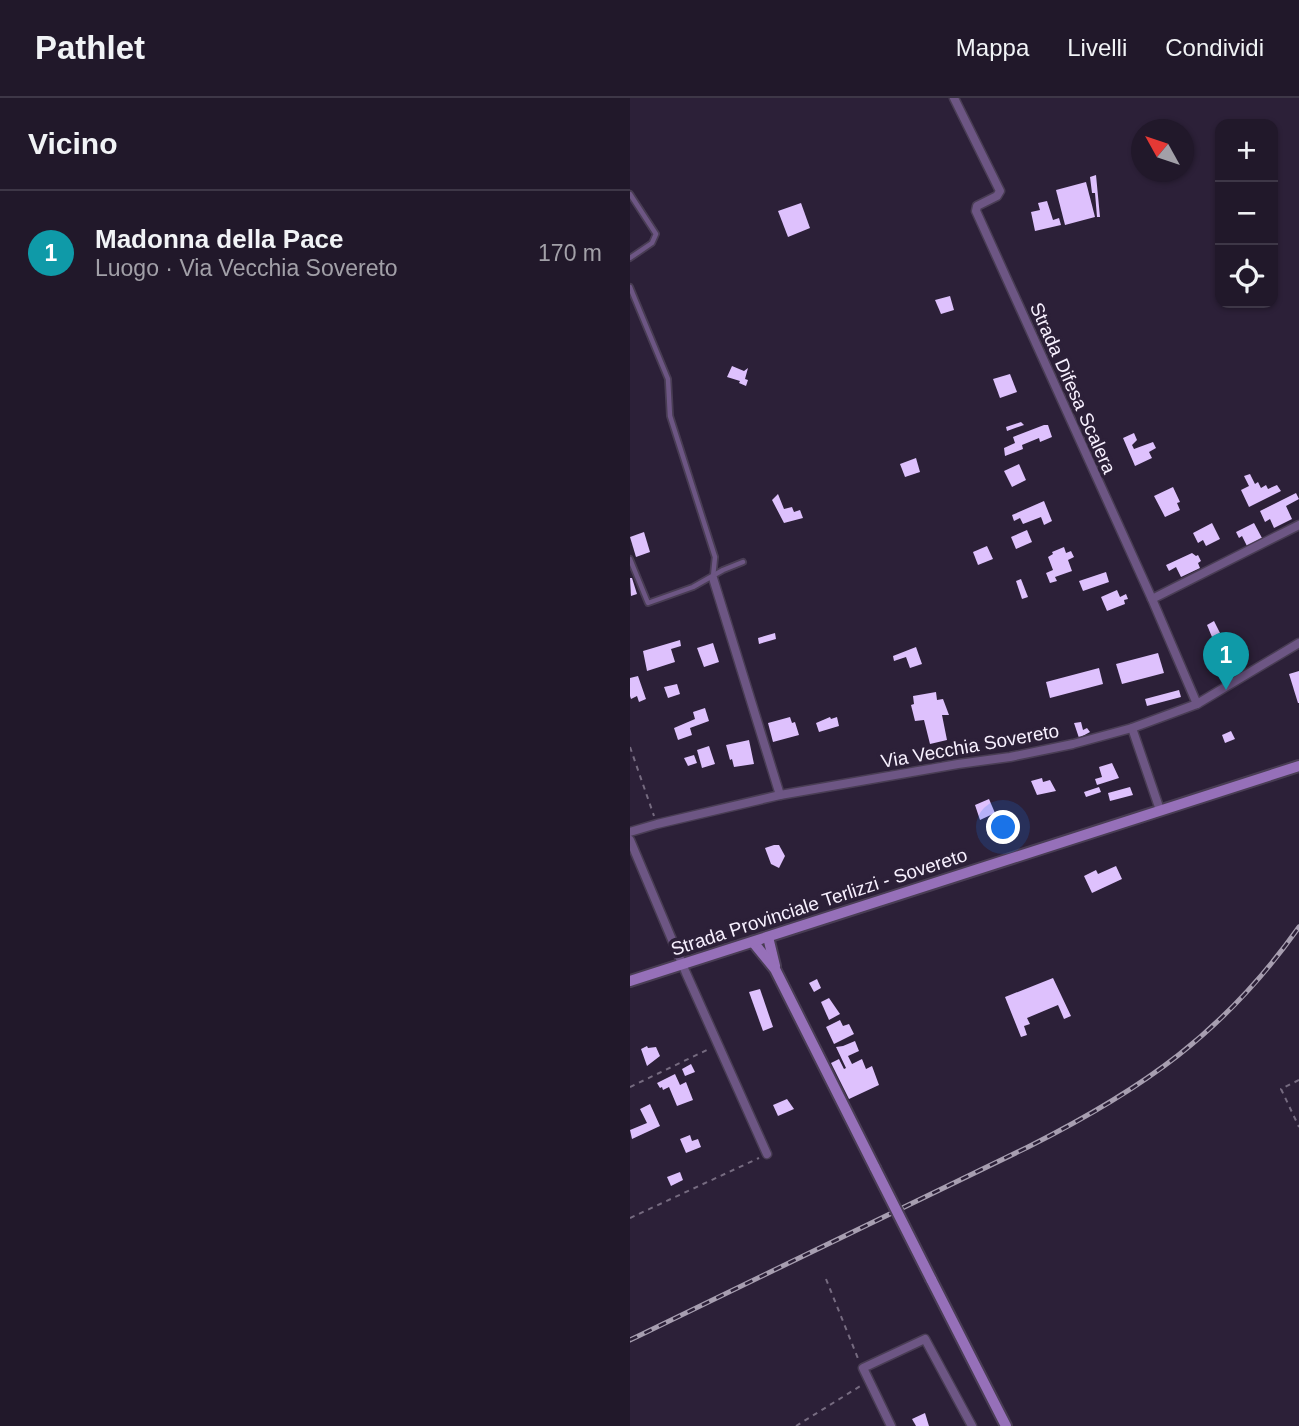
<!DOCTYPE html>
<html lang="it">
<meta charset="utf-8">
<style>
body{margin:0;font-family:Helvetica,sans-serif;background:#2d2536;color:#f1f3f6}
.controls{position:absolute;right:21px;top:21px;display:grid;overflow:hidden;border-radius:14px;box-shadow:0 2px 5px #0004}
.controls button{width:63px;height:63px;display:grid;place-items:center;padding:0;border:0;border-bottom:2px solid #3e3747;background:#21182a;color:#f1f3f6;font:35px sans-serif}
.compass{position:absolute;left:501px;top:21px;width:63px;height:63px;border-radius:50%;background:#21182a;box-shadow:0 2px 5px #0004;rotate:310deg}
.you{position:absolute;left:374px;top:730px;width:24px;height:24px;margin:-18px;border:5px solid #fff;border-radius:50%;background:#1a73e8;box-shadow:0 0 0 10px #1a73e833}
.badge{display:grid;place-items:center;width:46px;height:46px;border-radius:50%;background:#0b8043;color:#fff;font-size:23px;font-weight:700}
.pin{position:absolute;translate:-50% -58px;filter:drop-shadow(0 2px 4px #0008)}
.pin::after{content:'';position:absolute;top:37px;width:24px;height:21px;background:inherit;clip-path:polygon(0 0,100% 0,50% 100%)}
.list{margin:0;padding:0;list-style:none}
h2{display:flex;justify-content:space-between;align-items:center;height:91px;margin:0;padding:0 28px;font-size:30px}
h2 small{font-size:23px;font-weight:400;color:#a2a0a8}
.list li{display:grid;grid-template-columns:46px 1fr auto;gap:21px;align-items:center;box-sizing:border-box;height:126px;padding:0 28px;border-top:2px solid #3e3747}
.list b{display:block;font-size:26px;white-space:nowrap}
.list p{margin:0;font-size:23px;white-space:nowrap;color:#a2a0a8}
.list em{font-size:23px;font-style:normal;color:#a2a0a8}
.icon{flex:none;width:38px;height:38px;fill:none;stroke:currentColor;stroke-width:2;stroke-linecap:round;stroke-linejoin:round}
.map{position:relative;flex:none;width:669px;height:1328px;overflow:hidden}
header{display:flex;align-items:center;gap:42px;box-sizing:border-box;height:98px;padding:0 35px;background:#21182a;border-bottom:2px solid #3e3747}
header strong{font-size:33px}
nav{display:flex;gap:38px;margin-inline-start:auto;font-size:24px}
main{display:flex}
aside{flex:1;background:#21182a}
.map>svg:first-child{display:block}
</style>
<header>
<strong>Pathlet</strong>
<nav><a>Mappa</a><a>Livelli</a><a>Condividi</a></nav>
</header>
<main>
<aside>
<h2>Vicino<small></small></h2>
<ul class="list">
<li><span class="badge" style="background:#0f9aa8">1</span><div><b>Madonna della Pace</b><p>Luogo · Via Vecchia Sovereto</p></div><em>170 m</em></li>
</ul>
</aside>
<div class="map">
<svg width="669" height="1328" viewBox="0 0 669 1328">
<rect width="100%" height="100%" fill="#2c2038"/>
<g fill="#dec1fd">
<polygon points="514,74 533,74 534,76 521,80 520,77 515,78"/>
<polygon points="466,77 470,119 467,119 465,95 462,95 460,79"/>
<polygon points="456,84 465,119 435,127 426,92"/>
<polygon points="417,103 423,122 429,120 431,127 405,133 401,114 410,112 408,105"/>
<polygon points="171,105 180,130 158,139 148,113"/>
<polygon points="320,198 324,212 311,216 305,202"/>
<polygon points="102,268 114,273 118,270 115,281 118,282 116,288 109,285 110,283 97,279"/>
<polygon points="380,276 387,294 370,300 363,281"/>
<polygon points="391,324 394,327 377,333 376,329"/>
<polygon points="414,327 418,327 422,339 410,344 409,340 392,347 393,351 375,358 374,350 385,345 383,339"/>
<polygon points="504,335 507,342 502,347 504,351 523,344 526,350 519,354 522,360 505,368 493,340"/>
<polygon points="286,360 290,374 275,379 270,366"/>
<polygon points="389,366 396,382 382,389 374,373"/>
<polygon points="620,376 625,386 628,384 631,390 636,387 638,391 647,387 651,393 619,409 611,392 619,388 614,378"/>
<polygon points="543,389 550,404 547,405 550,412 535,419 524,398"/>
<polygon points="666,395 669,401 656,408 662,421 644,430 640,421 635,424 630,413"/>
<polygon points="148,396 154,411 162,409 164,414 170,412 173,420 154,425 142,402"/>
<polygon points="414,403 422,423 414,427 411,419 393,426 390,420 384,423 382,417"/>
<polygon points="582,425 590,441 576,448 573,442 568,445 563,435"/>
<polygon points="624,425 632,440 617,448 612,438 609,440 606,434"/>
<polygon points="397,432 402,444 386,451 381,439"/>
<polygon points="14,434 20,454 6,459 0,439"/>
<polygon points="357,448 363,461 348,467 343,454"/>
<polygon points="434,449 436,455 441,453 444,459 438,462 442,473 425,479 427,483 420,485 416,475 423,472 418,459 423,456 422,454"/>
<polygon points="562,455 566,458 568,457 571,463 568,465 570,470 551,479 546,469 539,473 536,467"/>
<polygon points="476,474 479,484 453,493 449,483"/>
<polygon points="0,480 2,480 7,496 1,498"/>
<polygon points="391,481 398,499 392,501 386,483"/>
<polygon points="487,492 490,499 496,496 498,501 494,502 495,506 477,513 471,499"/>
<polygon points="584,523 590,535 582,539 577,527"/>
<polygon points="145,535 146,541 129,546 128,540"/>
<polygon points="50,542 51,548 41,551 45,564 17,573 13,553"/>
<polygon points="83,545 89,564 74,569 67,550"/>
<polygon points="286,549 292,566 280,570 276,559 264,563 263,558"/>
<polygon points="586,550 592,562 579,567 574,555"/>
<polygon points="528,555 534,575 492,586 486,566"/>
<polygon points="469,570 473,586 420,600 416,584"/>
<polygon points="669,573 669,605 668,605 659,576"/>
<polygon points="8,578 16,601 9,604 7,598 1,601 0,598 0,580"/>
<polygon points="47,586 50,596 38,600 34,589"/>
<polygon points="549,592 551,599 517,608 515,601"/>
<polygon points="306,594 307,602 313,601 319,617 312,617 317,642 300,646 294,622 285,623 281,607 284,606 283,598"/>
<polygon points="75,610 79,623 60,630 62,637 48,642 44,630 65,621 63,614"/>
<polygon points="160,619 162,625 165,624 169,637 143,644 138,625"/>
<polygon points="200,619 201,621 207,619 209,628 189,634 186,625"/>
<polygon points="451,624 453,632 457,630 460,634 449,640 444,625"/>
<polygon points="601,633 605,641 595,645 592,637"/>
<polygon points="119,642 124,666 104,669 102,661 100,662 96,647"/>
<polygon points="79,648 85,666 72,670 67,652"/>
<polygon points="64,657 67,665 58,668 54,660"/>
<polygon points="482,665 489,680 467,687 465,681 472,679 469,669"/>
<polygon points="412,680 413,684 420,682 426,693 407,697 401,683"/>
<polygon points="469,689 471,694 456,699 454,694"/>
<polygon points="500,689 503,697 480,703 478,695"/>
<polygon points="359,701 365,715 350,722 345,707"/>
<polygon points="144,747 149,747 155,758 149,770 141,766 135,750"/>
<polygon points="486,768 492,781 462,795 454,778 466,772 468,776"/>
<polygon points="423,880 441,918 434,921 428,907 397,920 400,926 394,928 397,937 391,939 375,899"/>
<polygon points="187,881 191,890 184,894 179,885"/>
<polygon points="130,891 143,929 133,933 119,894"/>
<polygon points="199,900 210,916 199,922 191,904"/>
<polygon points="210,922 213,928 219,926 224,936 204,946 196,929"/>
<polygon points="225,943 229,953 218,958 222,966 232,961 236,971 242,968 249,987 219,1001 201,965 209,961 214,971 216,970 206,949 213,948"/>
<polygon points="17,948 18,950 26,949 30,958 17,968 11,951"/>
<polygon points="61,966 65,974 55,978 52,971"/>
<polygon points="45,976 50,987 56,984 63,1002 47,1008 39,989 33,992 32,989 30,990 27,985"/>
<polygon points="157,1001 164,1011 148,1018 143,1007"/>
<polygon points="20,1006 30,1028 2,1041 0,1032 17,1025 10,1011"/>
<polygon points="60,1037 62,1043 68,1041 71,1049 56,1055 50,1041"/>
<polygon points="50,1074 53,1082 41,1088 37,1079"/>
<polygon points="295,1315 299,1328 286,1328 282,1321"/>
</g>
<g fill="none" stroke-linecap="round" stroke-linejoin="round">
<defs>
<g id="lane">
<polyline points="0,96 26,136 22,145 0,160"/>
<polyline points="0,189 38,281 40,318 85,459 83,479"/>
<polyline points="0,461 18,505 63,489 93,472 113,464"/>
</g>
<g id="street">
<polyline points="324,0 370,93 367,98 347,108 346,113 522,501 567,606"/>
<polyline points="83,480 150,697"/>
<polyline points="522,501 669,427"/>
<polyline points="502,630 530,712"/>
<polyline points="0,734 27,726 150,697 328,666 380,659 443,646 502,630 567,606 669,545"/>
<polyline points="0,742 56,875 137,1056"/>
<polyline points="261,1328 233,1270 295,1241 342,1328"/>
</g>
<g id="secondary">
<polyline points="138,839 145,868"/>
<polyline points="123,844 145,871 245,1070"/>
<polyline points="0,883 669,668"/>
<polyline points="301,1181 376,1328"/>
</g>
</defs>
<use href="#lane" stroke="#493d54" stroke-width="8"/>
<use href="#street" stroke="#493d54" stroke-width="11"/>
<use href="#secondary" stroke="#493d54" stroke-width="14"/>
<g stroke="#766b80" stroke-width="2" stroke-dasharray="5 5" stroke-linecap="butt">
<polyline points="0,649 24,718"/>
<polyline points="669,982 651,991 669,1029"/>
<polyline points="0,989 81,950"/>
<polyline points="0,1120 129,1060"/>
<polyline points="196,1181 229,1263"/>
<polyline points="166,1328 232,1287"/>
</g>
<use href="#lane" stroke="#6d5684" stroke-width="4.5"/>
<use href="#street" stroke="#6d5684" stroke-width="8"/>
<use href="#secondary" stroke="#9670b9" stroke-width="10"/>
<defs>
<path id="rail" d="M 0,1242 L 398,1049 C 513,991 594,935 669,829"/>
</defs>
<use href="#rail" stroke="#a79eb0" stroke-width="5"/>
<use href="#rail" stroke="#2c2038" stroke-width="2.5" stroke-dasharray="8" stroke-linecap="butt"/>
<defs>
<polyline id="secondary-bridge" points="245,1070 301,1181"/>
</defs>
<use href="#secondary-bridge" stroke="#493d54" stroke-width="14" stroke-linecap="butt"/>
<use href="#secondary-bridge" stroke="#9670b9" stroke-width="10"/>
</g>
<g text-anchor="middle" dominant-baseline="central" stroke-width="7" stroke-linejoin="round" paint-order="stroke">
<g font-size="19" fill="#f8f1ff" stroke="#2c2038">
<text transform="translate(443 290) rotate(66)">Strada Difesa Scalera</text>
<text transform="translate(340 648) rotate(-10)">Via Vecchia Sovereto</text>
<text transform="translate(189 804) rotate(-18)">Strada Provinciale Terlizzi - Sovereto</text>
</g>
</g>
</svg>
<div class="controls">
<button>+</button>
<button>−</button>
<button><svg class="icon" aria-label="locate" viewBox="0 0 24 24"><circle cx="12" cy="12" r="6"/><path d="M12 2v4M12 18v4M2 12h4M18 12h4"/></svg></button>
</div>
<svg class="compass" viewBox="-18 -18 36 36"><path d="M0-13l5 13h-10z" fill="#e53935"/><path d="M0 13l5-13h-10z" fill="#a2a0a8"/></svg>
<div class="you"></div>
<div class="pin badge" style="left:596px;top:592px;background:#0f9aa8">1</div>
</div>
</main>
